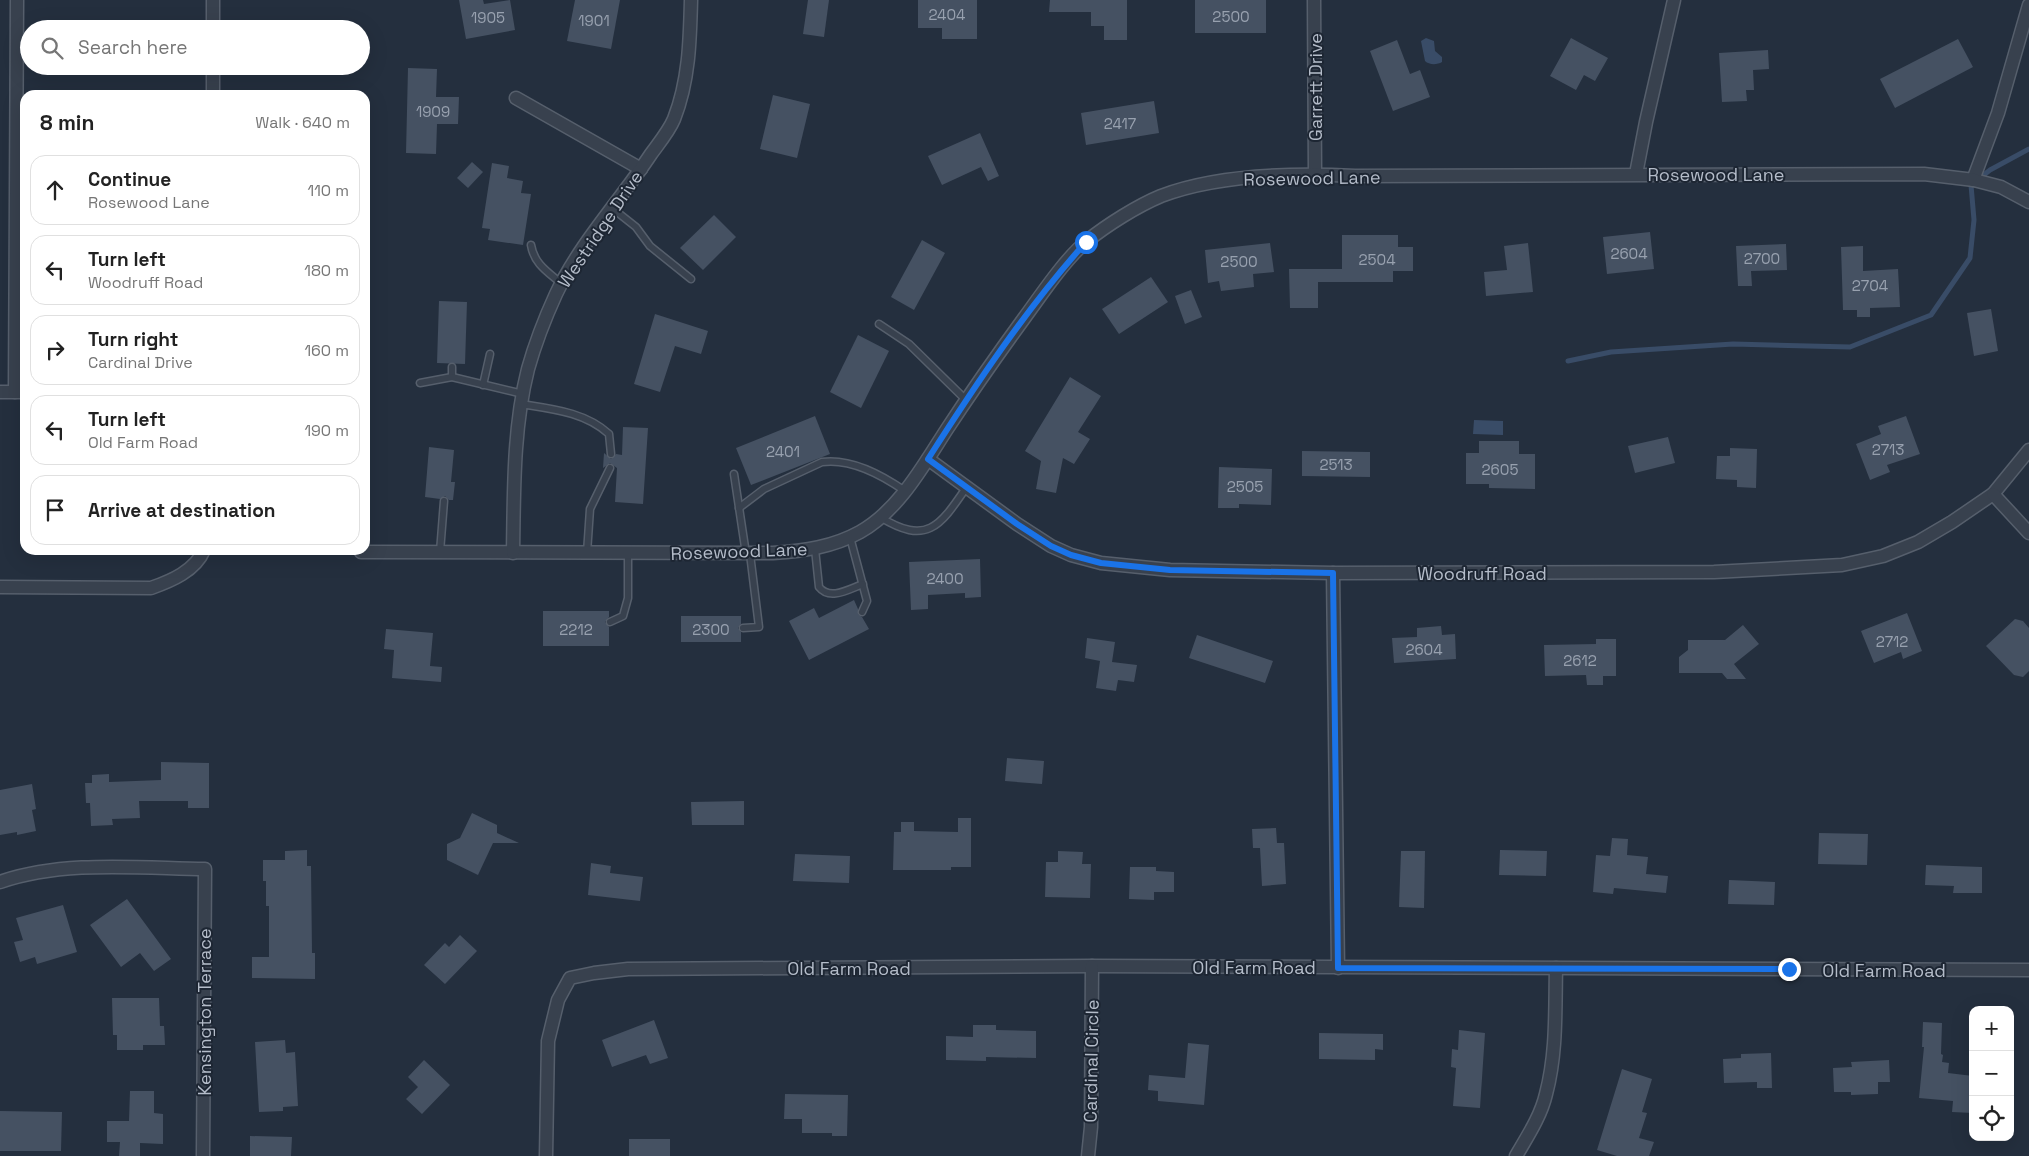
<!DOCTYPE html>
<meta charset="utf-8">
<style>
body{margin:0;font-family:"Space Grotesk",sans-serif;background:#f2f2f2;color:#222}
.controls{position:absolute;right:15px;bottom:15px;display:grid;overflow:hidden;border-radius:10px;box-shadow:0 5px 20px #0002}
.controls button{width:45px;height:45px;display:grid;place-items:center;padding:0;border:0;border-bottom:1px solid #e0e0e0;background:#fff;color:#222;font:25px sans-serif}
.stop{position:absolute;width:15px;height:15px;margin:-11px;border:4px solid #1a73e8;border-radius:50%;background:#fff}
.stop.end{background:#1a73e8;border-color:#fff;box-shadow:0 1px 5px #0008}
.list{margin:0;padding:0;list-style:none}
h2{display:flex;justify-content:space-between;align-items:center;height:65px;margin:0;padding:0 20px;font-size:21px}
h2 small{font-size:16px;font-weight:400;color:#767676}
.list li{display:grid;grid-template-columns:32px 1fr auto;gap:15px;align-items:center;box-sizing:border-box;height:70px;margin:0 10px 10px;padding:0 10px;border:1px solid #e0e0e0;border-radius:15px}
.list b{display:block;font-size:19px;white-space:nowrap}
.list p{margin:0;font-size:16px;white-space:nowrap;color:#767676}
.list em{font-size:16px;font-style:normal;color:#767676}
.icon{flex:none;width:28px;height:28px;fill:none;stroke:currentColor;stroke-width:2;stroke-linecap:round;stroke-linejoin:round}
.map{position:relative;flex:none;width:2029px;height:1156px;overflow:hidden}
.search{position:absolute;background:#fff;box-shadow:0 5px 20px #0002;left:20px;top:20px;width:350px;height:55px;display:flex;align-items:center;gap:12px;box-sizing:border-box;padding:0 18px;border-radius:28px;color:#767676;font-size:19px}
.panel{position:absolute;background:#fff;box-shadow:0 5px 20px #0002;left:20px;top:90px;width:350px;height:465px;border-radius:15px}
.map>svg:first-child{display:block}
</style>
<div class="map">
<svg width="2029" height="1156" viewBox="0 0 2029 1156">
<rect width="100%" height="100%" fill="#242f3e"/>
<g fill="#394c67">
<path d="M 1426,38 L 1434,41 L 1435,51 L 1442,57 L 1442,62 C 1437,65 1429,65 1425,61 L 1421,41 Z"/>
<polygon points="1474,420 1503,421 1503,435 1473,434"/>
</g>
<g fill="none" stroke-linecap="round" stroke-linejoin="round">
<polyline stroke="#394c67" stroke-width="5" points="1568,361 1611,352 1733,344 1850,347 1931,315 1970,258 1974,220 1971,185 1990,170 2029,149"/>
</g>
<g fill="#455162">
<polygon points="459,0 483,0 484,4 510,0 515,30 466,39"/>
<polygon points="575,0 620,0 611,49 567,41"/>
<polygon points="808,0 829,0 824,37 803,34"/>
<polygon points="918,0 977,0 977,39 942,39 942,28 918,28"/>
<polygon points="1050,0 1127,0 1127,40 1104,40 1104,26 1091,26 1091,12 1049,12"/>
<rect x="1195" y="0" width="71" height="33"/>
<polygon points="1571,38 1608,58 1595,81 1584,75 1576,90 1550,76"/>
<polygon points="1958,39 1973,67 1895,108 1880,79"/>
<polygon points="1397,40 1410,74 1420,70 1430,97 1393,111 1370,51"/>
<polygon points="1768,50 1769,69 1753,70 1754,90 1746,90 1747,101 1722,102 1719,53"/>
<polygon points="408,68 437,69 436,97 459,97 458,124 437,124 436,154 406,153"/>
<polygon points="773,95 810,104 797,158 760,149"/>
<polygon points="1154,101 1159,133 1086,145 1081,113"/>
<polygon points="980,133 999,176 988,181 981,167 942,185 928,156"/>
<polygon points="472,162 483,172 468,188 457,178"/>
<polygon points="492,163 509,166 507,178 523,181 521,193 531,194 523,245 488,240 490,229 482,228"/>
<polygon points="714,215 736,237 703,270 680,248"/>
<polygon points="1650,232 1654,269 1607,274 1603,237"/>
<polygon points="1342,235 1398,235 1398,247 1413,247 1413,271 1393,271 1393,282 1318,282 1318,308 1290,308 1289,269 1342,269"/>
<polygon points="922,240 945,253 914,310 891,297"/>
<polygon points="1270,243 1274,272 1253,274 1254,287 1221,291 1219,281 1208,283 1205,250"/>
<polygon points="1528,243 1533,292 1486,296 1484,272 1507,270 1504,246"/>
<polygon points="1786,244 1787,270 1751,271 1752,286 1738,286 1736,246"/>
<polygon points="1863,246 1863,271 1898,269 1900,307 1870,308 1870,317 1857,317 1857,310 1843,310 1841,247"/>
<polygon points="1151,277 1168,302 1119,334 1102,309"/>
<polygon points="1191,290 1202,317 1185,324 1175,296"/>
<polygon points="439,301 467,302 465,364 437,363"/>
<polygon points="1991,309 1998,351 1974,356 1967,313"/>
<polygon points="655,314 708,331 701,354 675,346 660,392 634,384"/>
<polygon points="858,335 889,351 861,408 830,392"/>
<polygon points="1070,377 1101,396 1078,432 1090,439 1074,464 1063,458 1056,493 1036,489 1041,461 1025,451"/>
<polygon points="815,416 830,454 751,485 736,448"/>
<polygon points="1906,416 1920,454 1887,465 1890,472 1870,480 1856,444 1881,434 1878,426"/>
<polygon points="623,427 648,428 643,504 615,502 617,468 610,463 603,468 604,453 611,459 616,454 622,455"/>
<polygon points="1668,437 1675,463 1635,473 1628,446"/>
<polygon points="1479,441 1519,441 1519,454 1535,454 1535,489 1489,488 1489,484 1466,484 1466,453 1479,453"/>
<polygon points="429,447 454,450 451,482 455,482 453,500 449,500 445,496 440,499 425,497"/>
<polygon points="1730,448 1757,449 1756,488 1737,487 1737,480 1716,479 1717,456 1730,456"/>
<polygon points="1302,451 1370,452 1370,477 1302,476"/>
<polygon points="1219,467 1272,469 1271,505 1239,504 1239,508 1218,508"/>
<polygon points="980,559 981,597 965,598 965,593 928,595 928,609 911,610 909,562"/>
<polygon points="854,600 858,609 858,614 862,617 869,629 809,660 789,621 814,608 819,618"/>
<polygon points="543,611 609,611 609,617 605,622 609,627 609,646 543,646"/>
<polygon points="1907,613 1922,651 1903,659 1901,652 1874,663 1861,631"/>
<polygon points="681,616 741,616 741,624 738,628 741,632 741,642 681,642"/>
<polygon points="2015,619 2023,621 2029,628 2029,671 2023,677 2014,675 1986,646"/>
<polygon points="1743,625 1759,644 1734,664 1746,679 1727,679 1722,673 1679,673 1679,657 1688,650 1688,640 1725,640"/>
<polygon points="1441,626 1442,635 1455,634 1456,659 1394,663 1392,638 1417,637 1417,628"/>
<polygon points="386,629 433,633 430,666 442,667 441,682 392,678 394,650 384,649"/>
<polygon points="1197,635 1273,661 1265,683 1189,658"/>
<polygon points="1087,638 1115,642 1112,662 1137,665 1134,682 1118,680 1116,691 1096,688 1100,661 1085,658"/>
<polygon points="1596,639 1616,639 1616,676 1603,676 1603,685 1587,685 1586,675 1545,676 1544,645 1596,644"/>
<polygon points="1007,758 1044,761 1042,784 1005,781"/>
<polygon points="161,762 209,763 209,808 188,808 188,801 139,801 140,818 112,819 113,825 91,826 90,803 86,803 85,783 92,783 92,775 109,774 109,782 161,780"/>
<polygon points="32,784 36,809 32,810 36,831 17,835 17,832 0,835 0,790"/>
<polygon points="744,801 744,825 692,825 691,802"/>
<polygon points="472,813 497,825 497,833 519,843 493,843 478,875 447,860 447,844 460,838"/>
<polygon points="958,818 971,818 971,867 951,867 951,870 893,870 894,832 901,832 901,822 914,822 914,831 958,832"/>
<polygon points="1276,828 1277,843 1284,843 1286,884 1262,886 1260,848 1253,848 1252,829"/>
<polygon points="1819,833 1868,834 1867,865 1818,864"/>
<polygon points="1612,838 1628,839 1627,855 1648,857 1646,874 1668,876 1666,893 1614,888 1613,894 1593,892 1596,855 1610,856"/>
<polygon points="307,850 307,866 311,866 312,953 315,953 315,979 252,978 252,957 269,957 269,906 266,906 266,881 263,881 263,860 285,860 285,851"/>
<polygon points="1500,850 1547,851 1546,876 1499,875"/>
<polygon points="1058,851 1083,852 1082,864 1091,864 1090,898 1045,897 1046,862 1058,862"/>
<polygon points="1401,851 1425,851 1424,908 1399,907"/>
<polygon points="795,854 850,856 849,883 793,881"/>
<polygon points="591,863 611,866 610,873 643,877 640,901 588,895"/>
<polygon points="1926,865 1982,867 1982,893 1953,893 1954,886 1925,885"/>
<polygon points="1130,867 1156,867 1156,871 1174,872 1174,892 1154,892 1154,900 1129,899"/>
<polygon points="1729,880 1775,882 1774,905 1728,904"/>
<polygon points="127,899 171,959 154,971 140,953 121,967 90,925"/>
<polygon points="63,905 77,952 37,964 35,957 20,962 14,942 23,940 16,918"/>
<polygon points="460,935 477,951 445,984 424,965 445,943 449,947"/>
<polygon points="112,998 159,998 160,1026 164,1026 165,1045 143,1045 143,1050 117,1050 117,1035 113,1035"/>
<polygon points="654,1020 668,1058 650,1064 646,1055 612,1067 602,1040"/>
<polygon points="1923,1022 1942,1023 1941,1054 1943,1055 1942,1062 1949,1063 1948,1073 1973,1076 1973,1113 1952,1112 1953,1101 1919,1098 1924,1047 1922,1047"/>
<polygon points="973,1025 996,1025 996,1030 1036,1031 1036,1058 986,1057 986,1061 946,1060 946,1036 973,1037"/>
<polygon points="1459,1030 1485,1033 1480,1108 1453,1106 1456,1068 1451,1067 1452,1049 1458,1050"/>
<polygon points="1319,1033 1383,1034 1383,1050 1375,1049 1375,1060 1319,1059"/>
<polygon points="285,1040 286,1053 295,1052 298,1106 283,1107 283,1111 259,1112 255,1042"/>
<polygon points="1188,1043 1209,1045 1204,1105 1158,1101 1158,1091 1148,1090 1149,1075 1185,1078"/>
<polygon points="1771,1053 1772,1088 1757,1088 1757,1082 1724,1083 1723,1059 1741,1058 1741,1054"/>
<polygon points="424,1060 450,1085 422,1114 406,1099 418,1087 408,1077"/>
<polygon points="1889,1060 1890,1082 1878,1082 1878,1094 1851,1095 1851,1092 1834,1092 1833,1068 1852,1067 1851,1062"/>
<polygon points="1622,1069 1652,1079 1642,1112 1647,1113 1639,1138 1654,1142 1649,1156 1617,1156 1597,1150"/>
<polygon points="130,1091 154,1091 154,1113 163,1114 163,1144 140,1143 140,1156 119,1156 120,1142 107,1142 107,1121 129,1121"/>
<polygon points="785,1094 848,1095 847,1136 832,1136 832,1133 802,1133 802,1119 784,1119"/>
<polygon points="0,1111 62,1112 61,1151 0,1151"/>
<polygon points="250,1136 292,1137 291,1156 250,1156"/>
<rect x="629" y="1139" width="41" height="17"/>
</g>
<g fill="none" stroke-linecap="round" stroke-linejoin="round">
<defs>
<g id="lane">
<polyline points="612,208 636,227 650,246 691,279"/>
<path d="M 531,245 C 534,264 548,272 562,284"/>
<polyline points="879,324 909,344 966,400"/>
<polyline points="452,377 452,367"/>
<polyline points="420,383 452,377 523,394"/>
<polyline points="483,385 490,354"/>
<path d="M 521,404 C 552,409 585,412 609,434 L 611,454"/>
<polyline points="734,474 746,554"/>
<path d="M 739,508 L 764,489 L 822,462 C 851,458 882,475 905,491"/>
<path d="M 880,517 C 927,546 940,526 966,488"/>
<polyline points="850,537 867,601 862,612"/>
<path d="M 815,549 L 819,587 C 830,601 849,589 863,584"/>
<polyline points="440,552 444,501"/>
<polyline points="587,553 590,509 610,468"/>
<polyline points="610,622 623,616 628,598 628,553"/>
<polyline points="743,628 759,627 750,554"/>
</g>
<g id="street">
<polyline points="1314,0 1315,174"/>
<polyline points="213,29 213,0"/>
<polyline points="213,95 213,66"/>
<polyline points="516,98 641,169"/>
<polyline points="1636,174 1646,122 1674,0"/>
<polyline points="1973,180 1998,113 2029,5"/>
<polyline points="0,392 25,392"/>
<polyline points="15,392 17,0"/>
<polyline points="928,459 1017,524 1051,546 1071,555 1101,563 1170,570 1333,573 1714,572 1842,565 1883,556 1918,542 1952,522 1993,494 2029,450"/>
<polyline points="1993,494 2029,533"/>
<path d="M 361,552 L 773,553 C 804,551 833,547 860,532 C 899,510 923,466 947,429 C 972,391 998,354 1025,317 C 1042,294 1065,259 1087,241 C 1107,225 1137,206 1161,196 C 1219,174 1294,173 1355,176 L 1924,174 L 1974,180 L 2001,187 L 2029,202"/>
<path d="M 513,553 C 514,492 513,428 528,369 C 535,344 545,318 556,294 C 580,243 620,201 651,154 C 659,143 669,131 674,119 C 689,81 690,41 691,0"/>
<polyline points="1333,573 1338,968"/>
<path d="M 0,587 L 151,588 C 171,581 195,571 204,550"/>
<path d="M 0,882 C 63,860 138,868 205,869 L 203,1156"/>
<polyline points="546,1156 548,1041 558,1000 570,978 594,973 628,969 1092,966 2029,970"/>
<polyline points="1088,1156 1091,1127 1092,966"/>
<path d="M 1516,1156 C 1527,1137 1541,1116 1546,1094 C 1557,1053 1555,1010 1556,968"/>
</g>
</defs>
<use href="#lane" stroke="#565f6c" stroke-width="9"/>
<use href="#street" stroke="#565f6c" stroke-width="15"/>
<use href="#lane" stroke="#38414e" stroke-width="6"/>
<use href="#street" stroke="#38414e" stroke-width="12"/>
</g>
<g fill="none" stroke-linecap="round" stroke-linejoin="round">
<path stroke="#1a73e8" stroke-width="6" d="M 1086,242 C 1026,309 976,384 928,459 L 1017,524 L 1051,546 L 1071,555 L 1101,563 L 1170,570 L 1333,573 L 1338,968 L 1789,969"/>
</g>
<g text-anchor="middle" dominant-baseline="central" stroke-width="4" stroke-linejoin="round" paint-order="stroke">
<g font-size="15" fill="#98a1af">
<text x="947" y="14">2404</text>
<text x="1231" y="16">2500</text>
<text x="488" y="17">1905</text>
<text x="594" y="20">1901</text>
<text x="433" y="111">1909</text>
<text x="1120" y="123">2417</text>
<text x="1629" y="253">2604</text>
<text x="1762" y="258">2700</text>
<text x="1377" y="259">2504</text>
<text x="1239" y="261">2500</text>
<text x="1870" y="285">2704</text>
<text x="1888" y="449">2713</text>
<text x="783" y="451">2401</text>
<text x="1336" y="464">2513</text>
<text x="1500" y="469">2605</text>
<text x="1245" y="486">2505</text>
<text x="945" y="578">2400</text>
<text x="576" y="629">2212</text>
<text x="711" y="629">2300</text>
<text x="1892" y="641">2712</text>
<text x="1424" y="649">2604</text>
<text x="1580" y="660">2612</text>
</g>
<g font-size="18" fill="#b4bcc9" stroke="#1d2633">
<text transform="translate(1315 87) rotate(-90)">Garrett Drive</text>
<text x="1716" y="174">Rosewood Lane</text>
<text transform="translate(1312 178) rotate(-1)">Rosewood Lane</text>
<text transform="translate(600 229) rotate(-56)">Westridge Drive</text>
<text transform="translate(739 551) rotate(-2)">Rosewood Lane</text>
<text x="1482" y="573">Woodruff Road</text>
<text x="1254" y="967">Old Farm Road</text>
<text x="849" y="968">Old Farm Road</text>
<text x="1884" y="970">Old Farm Road</text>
<text transform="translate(204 1012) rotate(-90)">Kensington Terrace</text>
<text transform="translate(1091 1061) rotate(-89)">Cardinal Circle</text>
</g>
</g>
</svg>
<div class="controls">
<button>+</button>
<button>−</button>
<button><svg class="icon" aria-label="locate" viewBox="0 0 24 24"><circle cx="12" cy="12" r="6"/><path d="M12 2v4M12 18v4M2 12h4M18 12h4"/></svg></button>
</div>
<div class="stop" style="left:1086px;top:242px"></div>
<div class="stop end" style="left:1789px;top:969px"></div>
<div class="search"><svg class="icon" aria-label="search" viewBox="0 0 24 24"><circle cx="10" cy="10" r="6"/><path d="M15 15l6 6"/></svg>Search here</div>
<section class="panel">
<h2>8 min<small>Walk · 640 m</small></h2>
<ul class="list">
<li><svg class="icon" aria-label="ahead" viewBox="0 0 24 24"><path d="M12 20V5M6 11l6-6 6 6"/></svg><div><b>Continue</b><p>Rosewood Lane</p></div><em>110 m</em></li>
<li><svg class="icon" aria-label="left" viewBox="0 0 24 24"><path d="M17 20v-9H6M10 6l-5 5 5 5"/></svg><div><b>Turn left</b><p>Woodruff Road</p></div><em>180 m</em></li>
<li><svg class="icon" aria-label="right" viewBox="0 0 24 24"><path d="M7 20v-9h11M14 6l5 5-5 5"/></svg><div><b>Turn right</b><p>Cardinal Drive</p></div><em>160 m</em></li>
<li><svg class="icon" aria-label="left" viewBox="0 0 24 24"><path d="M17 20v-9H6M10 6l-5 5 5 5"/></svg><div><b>Turn left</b><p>Old Farm Road</p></div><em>190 m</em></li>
<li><svg class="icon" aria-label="arrive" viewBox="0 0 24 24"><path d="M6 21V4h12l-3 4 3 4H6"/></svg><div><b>Arrive at destination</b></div></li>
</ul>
</section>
</div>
